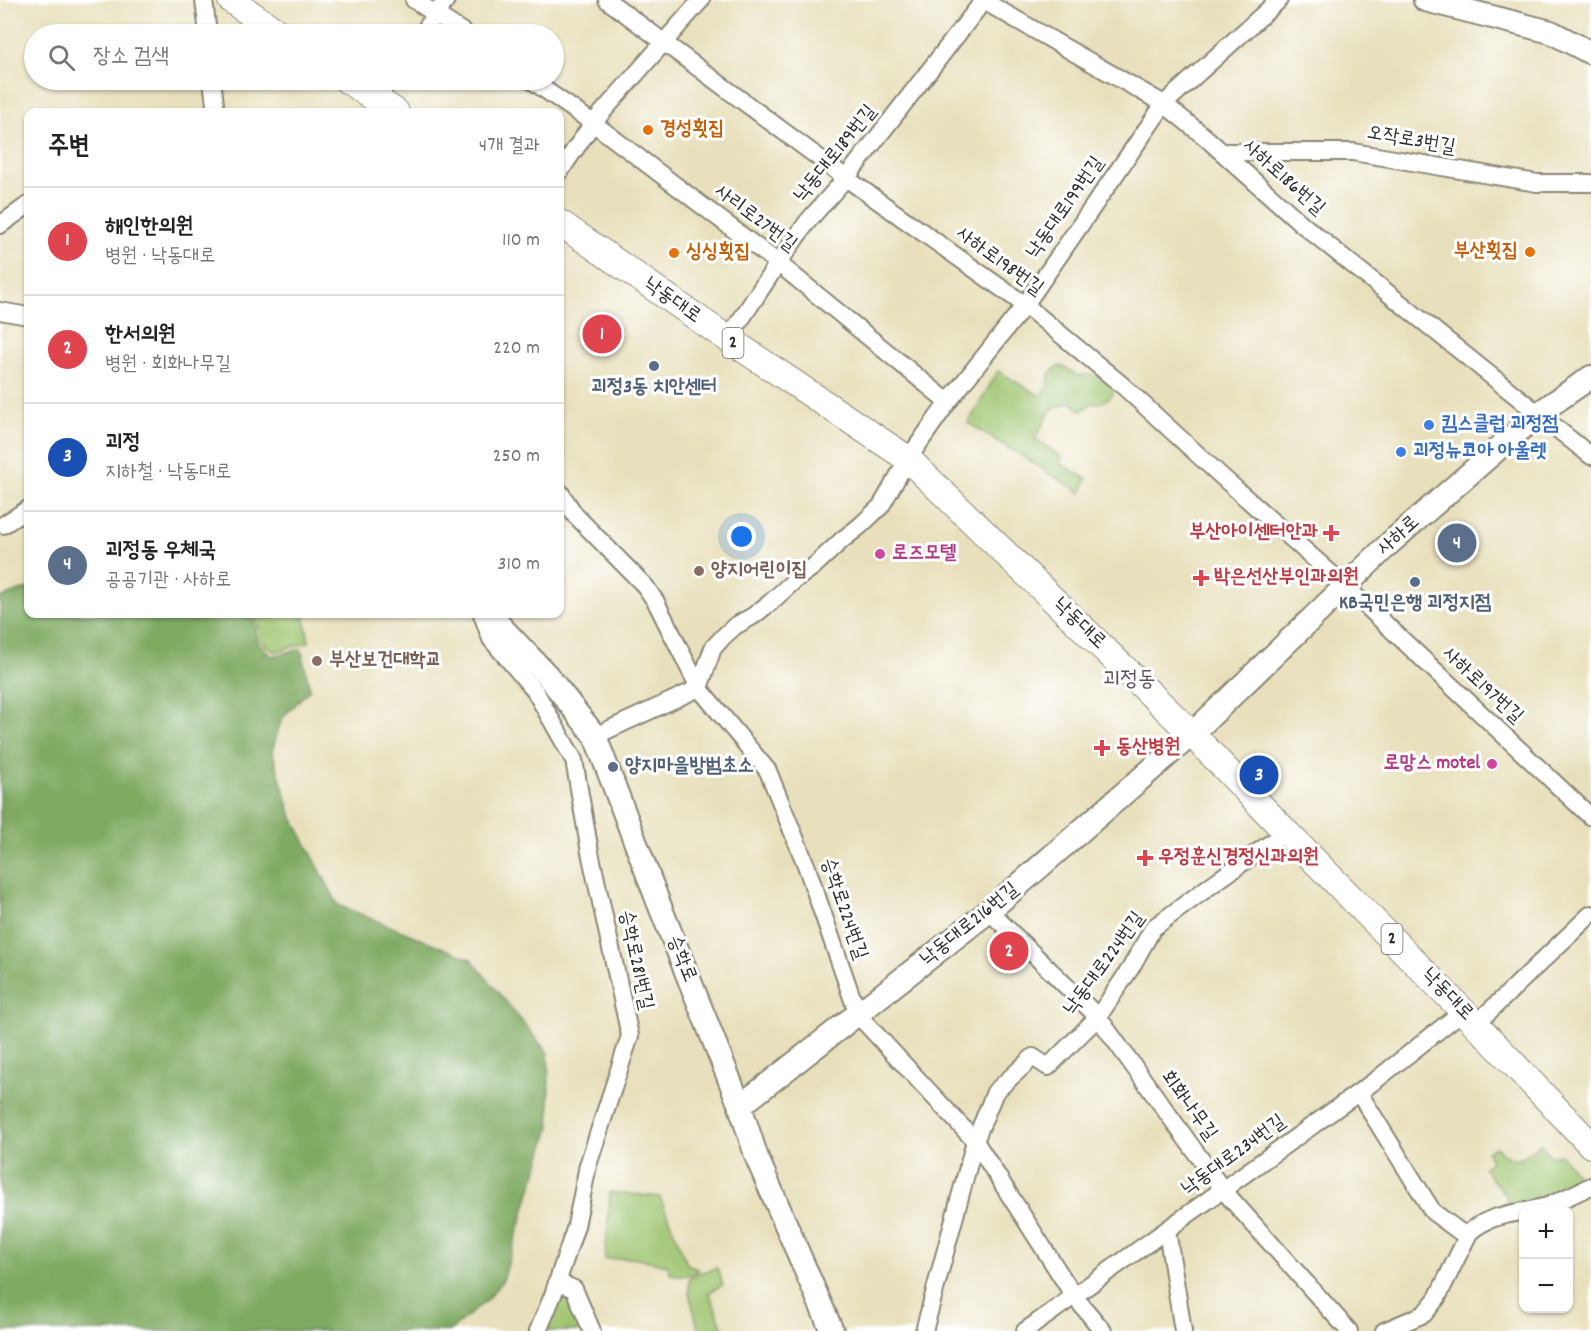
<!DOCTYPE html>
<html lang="ko">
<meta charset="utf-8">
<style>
body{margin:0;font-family:Dekko,"Poor Story",sans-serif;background:#f6f6f6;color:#222}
.controls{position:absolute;right:18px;bottom:18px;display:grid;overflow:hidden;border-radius:12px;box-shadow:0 2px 4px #0004}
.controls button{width:54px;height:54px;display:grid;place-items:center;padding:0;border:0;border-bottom:2px solid #e0e0e0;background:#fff;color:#222;font:30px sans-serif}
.you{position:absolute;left:742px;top:537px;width:21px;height:21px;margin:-15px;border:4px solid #fff;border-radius:50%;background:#1a73e8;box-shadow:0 0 0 9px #1a73e833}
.badge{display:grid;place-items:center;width:39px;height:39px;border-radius:50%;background:#7c3aed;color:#fff;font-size:20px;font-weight:700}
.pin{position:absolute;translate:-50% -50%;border:3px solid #fff;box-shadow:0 2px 6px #0006}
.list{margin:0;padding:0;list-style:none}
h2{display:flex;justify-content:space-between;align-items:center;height:78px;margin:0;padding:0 24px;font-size:26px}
h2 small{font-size:20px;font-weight:400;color:#767676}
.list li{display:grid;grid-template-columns:39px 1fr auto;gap:18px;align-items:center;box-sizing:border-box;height:108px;padding:0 24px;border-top:2px solid #e0e0e0}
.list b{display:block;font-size:22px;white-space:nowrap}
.list p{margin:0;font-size:20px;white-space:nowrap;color:#767676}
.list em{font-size:20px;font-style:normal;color:#767676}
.icon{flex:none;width:33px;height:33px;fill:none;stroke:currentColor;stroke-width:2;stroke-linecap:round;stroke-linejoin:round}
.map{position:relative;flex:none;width:1591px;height:1331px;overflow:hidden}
.search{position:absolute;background:#fff;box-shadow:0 2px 4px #0004;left:24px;top:24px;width:540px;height:66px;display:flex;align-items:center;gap:15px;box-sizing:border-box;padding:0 21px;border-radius:33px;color:#767676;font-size:22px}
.panel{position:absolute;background:#fff;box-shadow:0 2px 4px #0004;left:24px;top:108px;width:540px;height:510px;border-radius:12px}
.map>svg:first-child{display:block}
</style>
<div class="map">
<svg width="1591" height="1331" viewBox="0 0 1591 1331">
<rect width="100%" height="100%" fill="#fff"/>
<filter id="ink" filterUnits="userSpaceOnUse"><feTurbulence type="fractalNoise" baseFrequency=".0167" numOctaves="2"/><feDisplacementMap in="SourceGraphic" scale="12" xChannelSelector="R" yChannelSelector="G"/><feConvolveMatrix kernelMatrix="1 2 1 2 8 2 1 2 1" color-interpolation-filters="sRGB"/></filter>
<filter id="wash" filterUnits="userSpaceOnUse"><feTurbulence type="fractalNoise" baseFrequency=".008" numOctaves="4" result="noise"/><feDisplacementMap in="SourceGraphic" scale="24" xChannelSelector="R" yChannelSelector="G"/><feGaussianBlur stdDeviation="1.35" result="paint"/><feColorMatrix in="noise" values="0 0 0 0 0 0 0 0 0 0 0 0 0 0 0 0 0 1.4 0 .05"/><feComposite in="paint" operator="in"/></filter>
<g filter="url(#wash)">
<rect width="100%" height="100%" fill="#e8e0bc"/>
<g fill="#9fc46f" stroke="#65784d" stroke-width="1.5">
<path d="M 1058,366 L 1067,368 L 1076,375 L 1094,375 L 1117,387 C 1111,398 1105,404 1092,403 L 1082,411 L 1070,402 L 1051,410 L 1035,439 L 1062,457 L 1059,463 L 1087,479 L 1081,493 L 968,423 L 998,371 L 1040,396 L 1048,385 L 1049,374 Z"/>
<polygon points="256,614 304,614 309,642 275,652 262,643"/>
<polygon points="1541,1144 1552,1157 1561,1154 1576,1174 1573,1185 1562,1195 1504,1210 1501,1207 1509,1200 1483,1168 1491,1162 1487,1151 1496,1147 1506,1156 1518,1160"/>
<path d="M 610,1192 L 660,1197 L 687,1264 L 699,1270 C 689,1277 683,1276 671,1274 L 667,1265 L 637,1258 L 605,1259 Z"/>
<polygon points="717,1268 723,1285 709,1292 724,1331 699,1331 689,1293 689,1279 696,1274"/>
<polygon points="557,1297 569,1300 575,1309 583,1331 544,1331"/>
</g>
<polygon fill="#7faa62" stroke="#556a46" stroke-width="1.5" points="28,588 28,614 253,614 259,644 272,656 301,649 310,689 282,718 272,751 291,814 338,905 471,959 548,1053 550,1127 503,1280 487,1300 450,1331 0,1331 0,598"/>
</g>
<g filter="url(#ink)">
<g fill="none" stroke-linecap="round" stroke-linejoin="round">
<defs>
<g id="street">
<polyline points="204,0 208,34"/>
<polyline points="414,0 466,34"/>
<polyline points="607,0 846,178 1025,305 1122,385 1220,475 1345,586 1591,817"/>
<polyline points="982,0 1164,104 1205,137 1303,225 1591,456"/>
<polyline points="422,34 446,0"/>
<polyline points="212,80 216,112"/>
<polyline points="531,80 593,123 778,263 948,402"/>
<polyline points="376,99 390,80"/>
<polyline points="1223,152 1353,152 1537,183 1591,183"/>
<polyline points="560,171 593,123 701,0"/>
<polyline points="0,225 28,205"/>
<polyline points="0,311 28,316"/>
<polyline points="728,339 778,263 808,221 846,178 984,0"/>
<polyline points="560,492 575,515 645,586 656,602 699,688 768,771 806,865 858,1015 975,1141 1074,1296 1103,1331"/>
<polyline points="3,525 28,509"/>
<polyline points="482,614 491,639 535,691 574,760 590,852 630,1036 588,1165 576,1226 553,1295 538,1331"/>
<polyline points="595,736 699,688 713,648 723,637 735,626 753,616 771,602 796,579 813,567 842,540 860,526 881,506 908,459 948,402 1025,305 1164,104 1279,0"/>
<polyline points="989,911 1098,1017 1223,1190 1349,1331"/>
<polyline points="1476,1024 1591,914"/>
<polyline points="1359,1093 1433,1212 1467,1237"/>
<polyline points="1530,1210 1548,1206 1591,1186"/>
<polyline points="1167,1230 1183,1331"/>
<polyline points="557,1282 574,1289 592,1331"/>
<polyline points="924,1331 975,1141 995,1092 1033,1057 1048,1067 1098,1017 1130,969 1153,928 1214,883 1286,832"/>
<polyline points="1025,1331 1376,1080 1463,1011"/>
<path d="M 1384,1331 L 1424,1314 L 1437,1298 L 1469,1233 C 1484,1218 1504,1215 1524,1211"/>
</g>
<g id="secondary">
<polyline points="1425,0 1551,32 1591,53"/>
<polyline points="489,614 547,675 595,736 659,904 740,1106 757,1158 832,1331"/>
<polyline points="740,1106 989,911 1192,734 1390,543 1539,413 1591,377"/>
</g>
<g id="primary">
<polyline points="231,0 280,34"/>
<polyline points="347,80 396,112"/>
<polyline points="560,223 728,339 908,459 1192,734 1286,832 1463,1011 1591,1145"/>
</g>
</defs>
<use href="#street" stroke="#8a8674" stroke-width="20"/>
<use href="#secondary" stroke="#8a8674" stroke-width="26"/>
<use href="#primary" stroke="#8a8674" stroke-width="28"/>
<use href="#street" stroke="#fff" stroke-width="16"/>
<use href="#secondary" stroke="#fff" stroke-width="22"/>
<use href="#primary" stroke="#fff" stroke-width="26"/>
</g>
</g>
<g fill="#e8710a" stroke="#fff" stroke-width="2">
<circle cx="648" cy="130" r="6"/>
<circle cx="1530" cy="252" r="6"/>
<circle cx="674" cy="253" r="6"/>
</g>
<g fill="#5c6f8a" stroke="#fff" stroke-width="2">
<circle cx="654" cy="366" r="6"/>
<circle cx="1415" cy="582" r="6"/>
<circle cx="613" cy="767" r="6"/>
</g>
<g fill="#3f7fe0" stroke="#fff" stroke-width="2">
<circle cx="1429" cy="425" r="6"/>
<circle cx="1401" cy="452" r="6"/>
</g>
<g fill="#e0444e" stroke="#fff" stroke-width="2">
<path d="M1328 524h6v6h6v6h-6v6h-6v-6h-6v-6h6z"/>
<path d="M1198 569h6v6h6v6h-6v6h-6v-6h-6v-6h6z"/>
<path d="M1099 739h6v6h6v6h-6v6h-6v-6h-6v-6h6z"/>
<path d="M1142 849h6v6h6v6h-6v6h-6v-6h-6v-6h6z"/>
</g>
<g fill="#d1479c" stroke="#fff" stroke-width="2">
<circle cx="880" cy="554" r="6"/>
<circle cx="1492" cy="764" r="6"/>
</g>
<g fill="#8d6e63" stroke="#fff" stroke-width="2">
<circle cx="699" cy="571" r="6"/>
<circle cx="317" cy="661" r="6"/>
</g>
<g text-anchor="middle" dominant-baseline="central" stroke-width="6" stroke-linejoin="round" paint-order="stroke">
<g fill="#fff" stroke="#6b6b6b" stroke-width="1.5">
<rect x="722.5" y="328" width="21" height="30" rx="4.5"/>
<rect x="1381.5" y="924" width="21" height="30" rx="4.5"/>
</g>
<g font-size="18" font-weight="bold" fill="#2b2b2b">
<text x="733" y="343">2</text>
<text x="1392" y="939">2</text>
</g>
<g font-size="20" font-weight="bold" fill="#c56008" stroke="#fff" text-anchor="start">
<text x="660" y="130">경성횟집</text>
<text x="1518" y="252" text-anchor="end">부산횟집</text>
<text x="686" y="253">싱싱횟집</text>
</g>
<g font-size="20" fill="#2b2b2b" stroke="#fff">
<text transform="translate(1411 141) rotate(10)">오작로3번길</text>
<text transform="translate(836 154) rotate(-51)">낙동대로189번길</text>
<text transform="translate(1283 178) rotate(42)">사하로186번길</text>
<text transform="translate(1066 208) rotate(-55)">낙동대로199번길</text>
<text transform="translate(755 219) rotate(37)">사리로27번길</text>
<text transform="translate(999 262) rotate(36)">사하로198번길</text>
<text transform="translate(672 301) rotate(35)">낙동대로</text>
<text transform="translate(1399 536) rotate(-42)">사하로</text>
<text transform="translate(1079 624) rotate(44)">낙동대로</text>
<text transform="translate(1482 686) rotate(43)">사하로197번길</text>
<text transform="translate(843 909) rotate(71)">승학로224번길</text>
<text transform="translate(970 925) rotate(-39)">낙동대로216번길</text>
<text transform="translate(681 959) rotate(68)">승학로</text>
<text transform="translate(635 960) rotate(78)">승학로281번길</text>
<text transform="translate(1105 964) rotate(-54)">낙동대로224번길</text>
<text transform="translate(1447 995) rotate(46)">낙동대로</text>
<text transform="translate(1188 1106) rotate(54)">회화나무길</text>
<text transform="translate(1234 1156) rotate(-36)">낙동대로234번길</text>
</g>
<g font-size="20" font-weight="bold" fill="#4e5e75" stroke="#fff">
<text x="654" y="388">괴정3동 치안센터</text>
<text x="1415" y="604">KB국민은행 괴정지점</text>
<text x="625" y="767" text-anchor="start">양지마을방범초소</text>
</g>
<g font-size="20" font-weight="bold" fill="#366cbe" stroke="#fff" text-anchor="start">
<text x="1441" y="425">킴스클럽 괴정점</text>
<text x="1413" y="452">괴정뉴코아 아울렛</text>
</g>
<g font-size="20" font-weight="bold" fill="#be3a42" stroke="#fff" text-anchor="start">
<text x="1318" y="533" text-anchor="end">부산아이센터안과</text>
<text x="1214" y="578">박은선산부인과의원</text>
<text x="1116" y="748">동산병원</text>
<text x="1158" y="858">우정훈신경정신과의원</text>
</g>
<g font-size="20" font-weight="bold" fill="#b23c85" stroke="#fff" text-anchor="start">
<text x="892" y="554">로즈모텔</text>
<text x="1480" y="764" text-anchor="end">로망스 motel</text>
</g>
<g font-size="20" font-weight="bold" fill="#785e54" stroke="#fff" text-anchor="start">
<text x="711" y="571">양지어린이집</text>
<text x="329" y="661">부산보건대학교</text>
</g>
<g font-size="22" fill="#60505a" stroke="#fff">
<text x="1129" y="680">괴정동</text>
</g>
</g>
</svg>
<div class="controls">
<button>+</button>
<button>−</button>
</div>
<div class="you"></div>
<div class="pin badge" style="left:602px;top:334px;background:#e0444e">1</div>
<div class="pin badge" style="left:1009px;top:951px;background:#e0444e">2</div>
<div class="pin badge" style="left:1259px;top:775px;background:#1a4fb4">3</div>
<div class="pin badge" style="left:1457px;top:543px;background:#5c6f8a">4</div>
<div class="search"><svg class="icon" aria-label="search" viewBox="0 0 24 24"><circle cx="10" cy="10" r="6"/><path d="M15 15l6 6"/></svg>장소 검색</div>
<section class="panel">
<h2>주변<small>4개 결과</small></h2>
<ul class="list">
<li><span class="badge" style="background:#e0444e">1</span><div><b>해인한의원</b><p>병원 · 낙동대로</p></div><em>110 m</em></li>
<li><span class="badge" style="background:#e0444e">2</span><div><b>한서의원</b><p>병원 · 회화나무길</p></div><em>220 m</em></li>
<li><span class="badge" style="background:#1a4fb4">3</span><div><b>괴정</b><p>지하철 · 낙동대로</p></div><em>250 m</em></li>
<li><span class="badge" style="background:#5c6f8a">4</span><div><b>괴정동 우체국</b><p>공공기관 · 사하로</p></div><em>310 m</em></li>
</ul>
</section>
</div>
